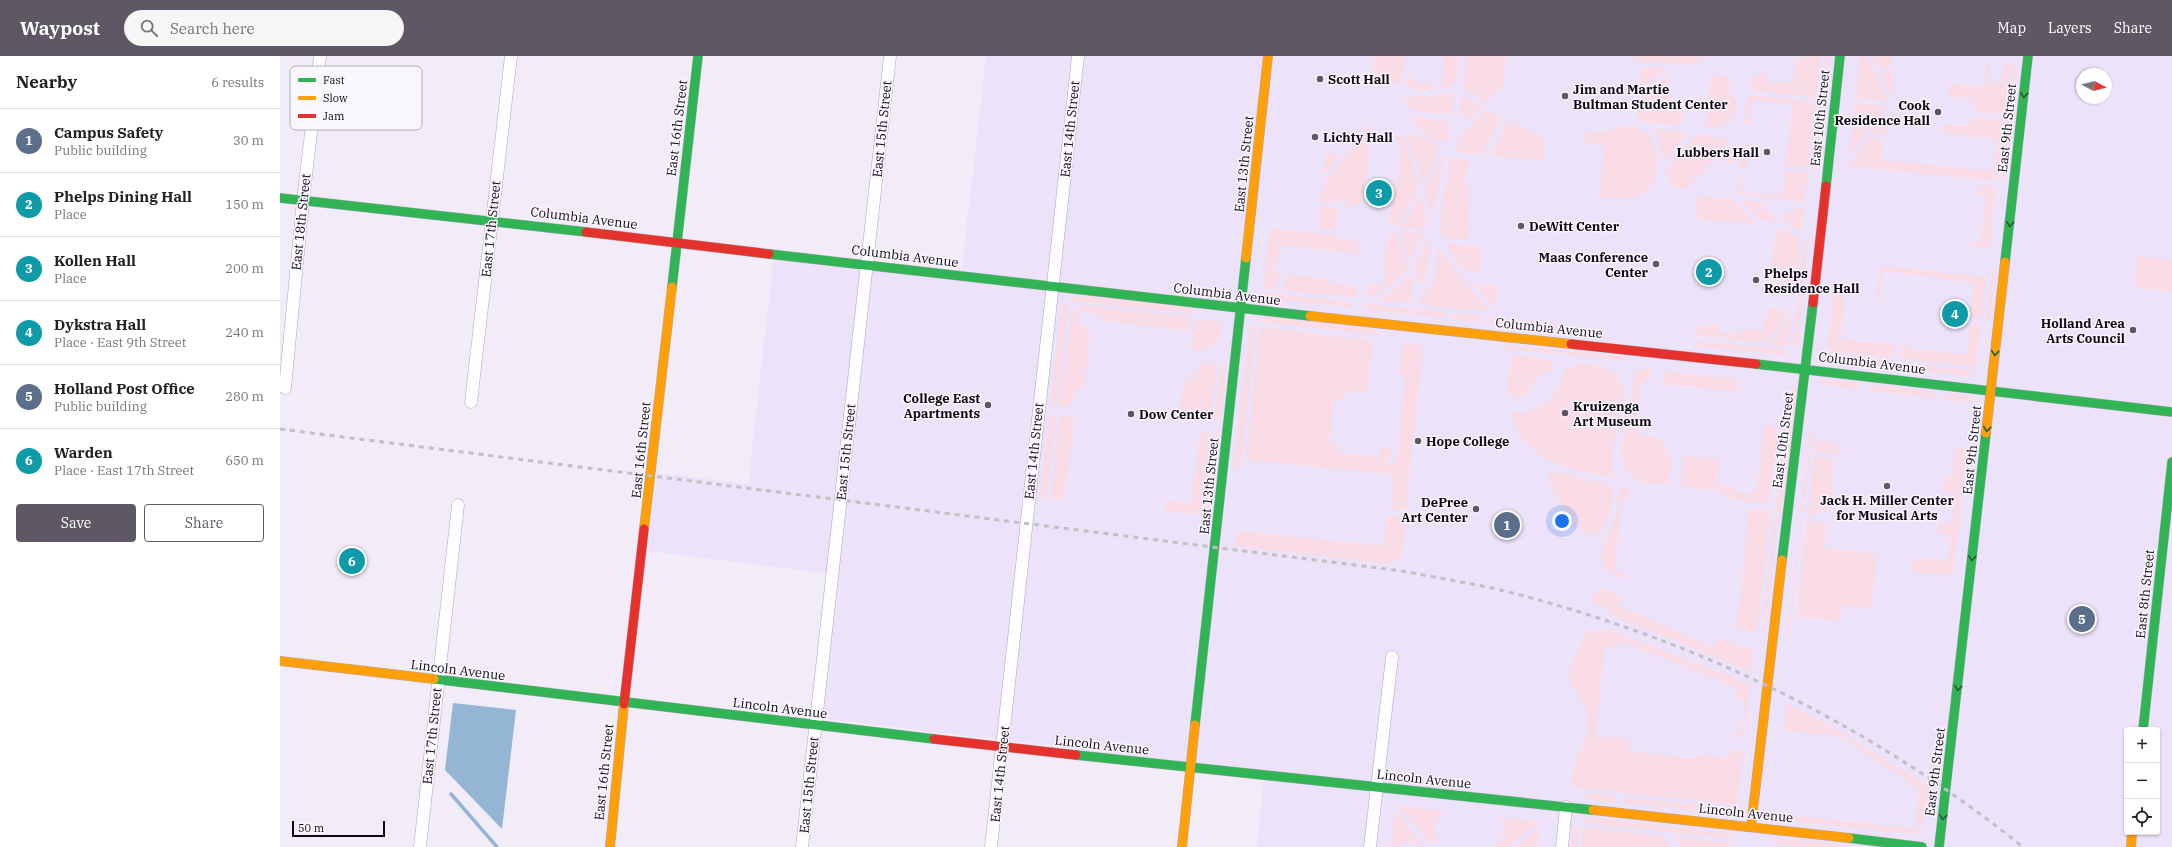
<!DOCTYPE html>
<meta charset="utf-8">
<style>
body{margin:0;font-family:"IBM Plex Serif",serif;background:#f6f6f6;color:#222}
.controls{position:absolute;right:12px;bottom:12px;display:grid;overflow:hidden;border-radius:4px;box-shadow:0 1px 3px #0004}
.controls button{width:36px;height:36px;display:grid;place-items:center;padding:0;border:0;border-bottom:1px solid #e0e0e0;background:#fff;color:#222;font:20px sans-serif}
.compass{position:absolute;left:1796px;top:12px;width:36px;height:36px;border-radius:50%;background:#fff;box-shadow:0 1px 3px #0004;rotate:97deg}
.scale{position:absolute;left:12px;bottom:10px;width:93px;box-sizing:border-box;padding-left:4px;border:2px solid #0e0914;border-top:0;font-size:11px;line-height:14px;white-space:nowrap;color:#0e0914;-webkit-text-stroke:3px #faf7fe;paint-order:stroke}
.you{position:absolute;left:1282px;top:465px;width:14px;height:14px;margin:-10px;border:3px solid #fff;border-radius:50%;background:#1a73e8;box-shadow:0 0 0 6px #1a73e833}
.badge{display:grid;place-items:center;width:26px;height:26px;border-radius:50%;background:#5d5863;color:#fff;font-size:13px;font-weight:700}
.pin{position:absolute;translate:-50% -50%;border:2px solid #fff;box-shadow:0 1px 4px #0006}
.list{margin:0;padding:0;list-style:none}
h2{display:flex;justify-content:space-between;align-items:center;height:52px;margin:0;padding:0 16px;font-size:17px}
h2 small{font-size:13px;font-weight:400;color:#767676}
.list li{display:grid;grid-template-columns:26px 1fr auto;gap:12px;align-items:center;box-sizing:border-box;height:64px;padding:0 16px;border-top:1px solid #e0e0e0}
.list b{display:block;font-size:15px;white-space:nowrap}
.list p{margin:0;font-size:13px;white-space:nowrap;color:#767676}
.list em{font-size:13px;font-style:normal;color:#767676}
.actions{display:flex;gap:8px;padding:12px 16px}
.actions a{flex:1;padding:9px 0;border:1px solid #5d5863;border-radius:4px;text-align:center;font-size:14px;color:#5d5863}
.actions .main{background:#5d5863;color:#fff}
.icon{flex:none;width:22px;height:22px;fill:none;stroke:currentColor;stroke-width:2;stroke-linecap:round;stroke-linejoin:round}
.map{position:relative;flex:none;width:1892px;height:791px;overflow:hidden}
header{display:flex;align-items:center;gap:24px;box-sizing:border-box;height:56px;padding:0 20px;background:#5d5863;color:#fff}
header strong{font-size:19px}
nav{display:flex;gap:22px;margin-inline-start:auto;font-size:14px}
.search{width:280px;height:36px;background:#f6f6f6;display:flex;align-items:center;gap:10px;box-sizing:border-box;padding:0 14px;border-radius:22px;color:#767676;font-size:15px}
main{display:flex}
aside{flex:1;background:#fff}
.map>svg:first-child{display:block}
</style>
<header>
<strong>Waypost</strong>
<div class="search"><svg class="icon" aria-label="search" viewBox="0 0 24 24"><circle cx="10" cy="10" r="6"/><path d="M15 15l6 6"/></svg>Search here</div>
<nav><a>Map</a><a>Layers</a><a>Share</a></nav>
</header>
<main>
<aside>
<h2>Nearby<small>6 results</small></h2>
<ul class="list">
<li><span class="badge" style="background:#5c6f8a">1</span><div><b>Campus Safety</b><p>Public building</p></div><em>30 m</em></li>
<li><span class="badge" style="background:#0f9aa8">2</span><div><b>Phelps Dining Hall</b><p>Place</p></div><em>150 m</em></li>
<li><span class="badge" style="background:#0f9aa8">3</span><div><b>Kollen Hall</b><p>Place</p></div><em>200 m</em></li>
<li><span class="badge" style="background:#0f9aa8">4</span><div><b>Dykstra Hall</b><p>Place · East 9th Street</p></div><em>240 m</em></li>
<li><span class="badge" style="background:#5c6f8a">5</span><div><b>Holland Post Office</b><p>Public building</p></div><em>280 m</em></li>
<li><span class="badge" style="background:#0f9aa8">6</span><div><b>Warden</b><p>Place · East 17th Street</p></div><em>650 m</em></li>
</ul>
<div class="actions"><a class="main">Save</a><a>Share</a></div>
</aside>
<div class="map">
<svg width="1892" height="791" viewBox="0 0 1892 791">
<rect width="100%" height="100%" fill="#f1ecf7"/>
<path fill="#ece2f9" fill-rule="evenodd" d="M 706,0 L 1892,0 L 1892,791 L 977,791 L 984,716 L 533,661 L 551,518 L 368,495 L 377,417 L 468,428 L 494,198 L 681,219 ZM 1802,18 L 1826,18 L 1826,42 L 1802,42 ZM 1847,674 L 1877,674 L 1877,776 L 1847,776 Z"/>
<g fill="#f9dce5">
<polygon points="1095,0 1126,0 1121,25 1119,28 1115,28 1095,17 1093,11"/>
<path d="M 1164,0 L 1179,0 C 1177,14 1180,28 1164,33 L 1161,32 Z"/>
<path d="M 1186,0 L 1227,0 L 1223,29 C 1217,35 1209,38 1209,47 L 1182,32 Z"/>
<polygon points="1352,0 1423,0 1415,9 1357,6"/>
<polygon points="1522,0 1541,0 1536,42 1471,34 1469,31 1471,25 1480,17 1487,17 1486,26 1513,27 1516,2 1521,2"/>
<polygon points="1545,0 1549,0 1544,43 1540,42"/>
<polygon points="1580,0 1587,0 1608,45 1575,42"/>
<polygon points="1592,0 1612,0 1611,12 1597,11"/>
<polygon points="1707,6 1711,7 1708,26 1721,27 1725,7 1731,6 1725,59 1697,56 1690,42 1668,40 1670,27 1704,32"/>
<polygon points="1734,6 1738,13 1724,125 1721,126"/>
<polygon points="1367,10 1386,12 1359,37 1361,16"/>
<polygon points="1598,15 1614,17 1612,42"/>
<polygon points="1390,17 1387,35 1392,37 1391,53 1403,55 1401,69 1362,66 1357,62 1357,47"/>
<path d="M 1129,18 L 1132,18 L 1133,24 L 1137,27 L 1156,28 L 1156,31 C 1149,39 1132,36 1126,27 Z"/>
<polygon points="1431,18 1447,20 1451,25 1449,39 1457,41 1454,60 1441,71 1426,71"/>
<path d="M 1173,36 L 1175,38 L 1173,55 L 1170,58 C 1157,57 1133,58 1124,48 L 1124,45 L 1130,40 L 1145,41 Z"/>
<polygon points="1182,39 1202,50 1192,62 1179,60"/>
<polygon points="1468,39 1536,46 1529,112 1505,110 1512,49 1473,44 1469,68 1464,68"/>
<polygon points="1540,46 1544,47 1536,115 1532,115"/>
<polygon points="1575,47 1607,50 1569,100"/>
<path d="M 1207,52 L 1222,62 L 1202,98 C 1194,97 1179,99 1174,91 L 1177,86 Z"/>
<polygon points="1610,54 1607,79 1591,77"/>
<path d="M 1132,60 L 1170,66 L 1167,85 C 1153,88 1139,72 1130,63 Z"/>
<polygon points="1696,61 1724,64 1717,125 1568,110 1589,82 1603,83 1602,104 1713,115 1717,84 1662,77 1663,68 1685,70"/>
<polygon points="1093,65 1085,134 1080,149 1069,148 1069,154 1065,154 1065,144 1060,144 1059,147 1041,146 1043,129"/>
<polygon points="1228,65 1264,81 1262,105 1210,99"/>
<path d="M 1348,70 C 1355,71 1361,73 1366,77 C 1380,88 1381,126 1365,136 C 1352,145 1334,143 1319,142 L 1325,90 L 1304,87 L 1305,76 L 1324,76 Z"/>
<polygon points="1372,73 1404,76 1406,79 1383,106 1378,82"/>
<polygon points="1416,78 1451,84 1412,127 1410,132 1392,130 1385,114"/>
<polygon points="1124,79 1139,132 1117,171 1109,168 1114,125 1118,125 1121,93 1118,93 1119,81"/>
<polygon points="1128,79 1142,80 1160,91 1143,128"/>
<polygon points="1458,87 1456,106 1446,107 1442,101"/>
<polygon points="1470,87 1467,111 1465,114 1460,113 1462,92"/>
<polygon points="1045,97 1059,98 1059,103 1045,117 1043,114"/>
<polygon points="1163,97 1165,99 1152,160 1144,133"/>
<polygon points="1172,102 1189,103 1187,117 1184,121 1190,131 1188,167 1190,173 1186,184 1166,182 1161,176 1160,167 1164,135"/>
<polygon points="1505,114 1528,116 1524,146 1456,138 1458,123 1462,124 1461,136 1502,140"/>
<polygon points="1699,129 1716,131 1709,192 1691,190 1689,188 1691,186 1700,186 1706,140 1698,139"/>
<polygon points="1141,139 1147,168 1146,173 1121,172"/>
<polygon points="1417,139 1451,143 1474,166 1473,169 1415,162"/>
<polygon points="1460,144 1480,146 1499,166 1478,163"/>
<polygon points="1040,150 1059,153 1056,174 1038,172"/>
<polygon points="1520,151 1524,152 1521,177 1501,160"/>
<polygon points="990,172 1055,179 1055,182 1078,186 1077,198 1002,189 998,205 995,206 993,212 999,218 997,233 983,232"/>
<polygon points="1496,173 1507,175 1520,182 1517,216 1491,213"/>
<polygon points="1120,175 1145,178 1129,204"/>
<path d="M 1117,177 L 1128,211 C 1118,223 1103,241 1086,240 L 1087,229 L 1103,229 L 1107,185 L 1109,185 L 1110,178 Z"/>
<polygon points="1524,184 1528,186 1519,273 1522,276 1520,291 1513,290"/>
<polygon points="1147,185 1151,186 1145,226 1142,228 1139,227 1133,211"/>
<polygon points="1164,187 1202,191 1199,216 1183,214"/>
<polygon points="1157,191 1208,253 1206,255 1175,253 1169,249 1164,252 1139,248 1140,243 1155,224"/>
<polygon points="1857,200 1892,204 1892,236 1854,232"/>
<polygon points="1604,210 1706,221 1702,262 1693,261 1694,255 1691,254 1694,227 1603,215 1599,245 1595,245 1599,213"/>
<polygon points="1712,210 1715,219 1710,264 1706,263"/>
<polygon points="1005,218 1049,223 1049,227 1077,230 1076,242 1004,234"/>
<polygon points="1129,218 1133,226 1130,248 1095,244 1115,234"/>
<polygon points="1506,222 1516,223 1514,241 1492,239 1493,225 1506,226"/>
<polygon points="1554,227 1558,228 1557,235 1565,236 1561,283 1616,289 1611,302 1547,295"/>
<polygon points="1194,228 1218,230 1215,253"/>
<polygon points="982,236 1075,247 1073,252 983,242"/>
<polygon points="794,238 912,252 911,258 792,245"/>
<polygon points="1084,247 1133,253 1132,259 1084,253"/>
<polygon points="781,248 788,248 777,351 771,350"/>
<polygon points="802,249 911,262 909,275 824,265 815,256 803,256 798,262 799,267 810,275 810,279 804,333 796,332 794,343 788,352 780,351 791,259"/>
<polygon points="1488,252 1507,255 1507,262 1485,287 1414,279 1416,270 1429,270 1430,267 1438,268 1436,275 1459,278 1465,273 1482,275"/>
<polygon points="1136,253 1163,256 1167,260 1165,262 1136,259"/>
<polygon points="1174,257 1202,260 1201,266 1171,263"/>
<polygon points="982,260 1097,273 1097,279 980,266"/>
<polygon points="1210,261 1301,271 1299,277 1209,267"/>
<polygon points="1512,261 1509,290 1489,288"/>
<polygon points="915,263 942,266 940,283 924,295 911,294"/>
<polygon points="1692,267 1701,268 1696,311 1619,302 1624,283 1626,283 1626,292 1686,299 1690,271 1692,271"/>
<polygon points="970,270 976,270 960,415 953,411"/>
<polygon points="980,271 1093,285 1087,337 1064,335 1064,343 1054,343 1050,386 1059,387 1059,397 1099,401 1101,391 1111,392 1111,398 1105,404 1111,409 1117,403 1125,321 1119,320 1123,287 1138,288 1143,295 1126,454 1110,454 1114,419 966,404"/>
<polygon points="1414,284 1508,294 1507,300 1415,290"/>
<polygon points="1227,289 1348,301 1349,305 1225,293"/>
<polygon points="1547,298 1610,305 1606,311 1547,305"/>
<polygon points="1232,299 1269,303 1273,306 1274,312 1257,323 1244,340 1233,341 1228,338 1227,333"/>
<polygon points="926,306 937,308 930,364 914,362 912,359 899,357 903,330"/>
<polygon points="1618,306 1696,315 1688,320 1620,313"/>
<path d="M 1303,307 C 1359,313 1343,348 1334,387 C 1331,399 1334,410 1332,421 C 1294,415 1257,409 1236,373 C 1234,368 1230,360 1233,356 C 1250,360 1269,347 1278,332 C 1282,326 1282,318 1287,312 Z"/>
<polygon points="941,308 947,308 940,366 934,365"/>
<polygon points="1360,313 1372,313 1371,319 1360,329 1358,349 1350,348 1354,317"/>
<polygon points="1383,315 1459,323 1457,336 1383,328"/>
<polygon points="1543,323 1577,326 1581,334 1542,329"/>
<polygon points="1593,329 1653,335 1655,342 1589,335"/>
<polygon points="1513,330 1517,330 1502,457 1495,456 1505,369 1509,369"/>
<polygon points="1668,337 1693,340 1692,347 1662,343"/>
<path d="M 1350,352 L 1358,353 L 1356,378 L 1380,382 L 1391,405 L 1388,428 C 1379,428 1368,428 1359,426 C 1354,424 1349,418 1346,413 C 1335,392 1346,373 1350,352 Z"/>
<polygon points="770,359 776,360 766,444 760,440"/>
<polygon points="780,360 795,361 784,444 771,441"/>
<polygon points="1484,369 1499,371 1489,448 1450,443 1441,436 1401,430 1403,405 1409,399 1435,403 1439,400 1437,429 1455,431 1456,436 1476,437"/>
<polygon points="1530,374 1533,374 1523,459 1520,458"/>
<polygon points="920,375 930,376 920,458 884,456 886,444 911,447"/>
<polygon points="934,376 939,377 930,458 924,458"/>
<polygon points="1536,385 1552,386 1562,392 1561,399 1535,396"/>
<polygon points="1675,391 1687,392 1673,520 1633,516 1634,502 1668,505 1671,479 1658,477 1659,466 1672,467 1675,437 1662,436 1664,421 1672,421"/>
<polygon points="1534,401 1554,403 1548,458 1535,456 1534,461 1528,460"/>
<path d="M 1269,414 L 1333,430 L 1331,453 L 1320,478 L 1310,479 C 1304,474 1296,469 1290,463 C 1283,455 1264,423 1269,414 Z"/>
<path d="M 1342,429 L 1348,433 L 1350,443 L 1342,443 L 1335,514 L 1345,516 L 1344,521 L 1342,523 C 1306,508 1326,488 1335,462 C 1338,452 1338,441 1340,431 Z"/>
<polygon points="1473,453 1490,455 1477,576 1460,574 1457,569 1468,462 1466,457"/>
<polygon points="1107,459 1126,461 1122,501 1108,508 955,490 957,475 1104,490"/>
<polygon points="1494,462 1498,463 1485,574 1482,576"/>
<polygon points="1520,464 1522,465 1509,584 1507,580"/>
<polygon points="1527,465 1547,468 1545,492 1598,498 1591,553 1562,550 1560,565 1517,561"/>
<polygon points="1322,532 1342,541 1339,550 1433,591 1438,582 1458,590 1474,592 1471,616 1329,558 1326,551 1313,548 1314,538"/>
<polygon points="1325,572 1470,628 1464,682 1453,680 1451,677 1451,675 1461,676 1465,645 1455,641 1457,632 1340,585 1336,592 1325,591 1315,680 1350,683 1349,695 1410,702 1423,699 1447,702 1450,695 1463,695 1457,749 1291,731 1294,708 1307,680 1308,660 1292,629 1289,621 1290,611 1308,574 1318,576"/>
<polygon points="1507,647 1562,677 1649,731 1644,770 1635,769 1639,733 1561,681 1504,674"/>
<polygon points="1307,737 1335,740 1335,746 1306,743"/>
<polygon points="1342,741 1457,753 1455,759 1343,747"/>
<path d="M 1118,749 L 1163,755 C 1162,761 1157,763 1155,769 C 1152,775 1159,781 1159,787 L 1149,786 Z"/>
<polygon points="1116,754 1143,791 1139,791 1138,787 1131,786 1129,788 1116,787 1116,791 1110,791"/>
<polygon points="1496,757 1643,774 1635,778 1496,764"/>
<polygon points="1305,761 1453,778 1453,783 1303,767"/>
<polygon points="1222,762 1263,766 1226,791 1211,791 1214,791 1215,786 1221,786 1224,770 1221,770"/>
<polygon points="1293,771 1299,771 1297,791 1291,791"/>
<polygon points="1303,771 1383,780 1389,791 1301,791"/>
<polygon points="1260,772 1257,791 1234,791"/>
<polygon points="1395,781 1452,787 1452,791 1400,791"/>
<polygon points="1493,782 1563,789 1564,791 1521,791 1493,788"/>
</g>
<polygon fill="#95b5d5" points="173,647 236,654 222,773 165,714"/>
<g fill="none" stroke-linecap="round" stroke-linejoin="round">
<polyline stroke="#95b5d5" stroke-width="3.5" points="171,738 217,791"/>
<defs>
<g id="street">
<polyline points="5,332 23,145 40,0"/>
<polyline points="191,346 231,0"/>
<polyline points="140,791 178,449"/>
<polyline points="522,791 610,0"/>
<polyline points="711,791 798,0"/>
<polyline points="1090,791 1112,601"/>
<polyline points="1282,791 1286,751"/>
</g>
<g id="fast">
<polyline points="1546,130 1560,0"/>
<polyline points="0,142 306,176"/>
<polyline points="489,198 1030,260"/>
<polyline points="1725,206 1748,0"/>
<polyline points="392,231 418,0"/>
<polyline points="1476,308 1892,356"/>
<polyline points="1502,504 1533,247"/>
<polyline points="154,623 654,683"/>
<polyline points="915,669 966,202"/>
<polyline points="1863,674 1892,406"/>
<polyline points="796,699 1313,754"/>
<polyline points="1569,782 1642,791"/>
<polyline points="1659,791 1706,377"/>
</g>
<g id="slow">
<polyline points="966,202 988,0"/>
<polyline points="1030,260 1291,288"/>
<polyline points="1706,377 1725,206"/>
<polyline points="364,473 392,231"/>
<polyline points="0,605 154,623"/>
<polyline points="1313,754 1569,782"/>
<polyline points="1471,771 1502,504"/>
<polyline points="330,791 344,648"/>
<polyline points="902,791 915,669"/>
<polyline points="1851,791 1852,776"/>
</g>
<g id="jam">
<polyline points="306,176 489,198"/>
<polyline points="1533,247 1546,130"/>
<polyline points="1291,288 1476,308"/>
<polyline points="344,648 364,473"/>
<polyline points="654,683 796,699"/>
</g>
</defs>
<use href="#street" stroke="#aea9b4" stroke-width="13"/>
<use href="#fast" stroke="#aea9b4" stroke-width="10"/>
<use href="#slow" stroke="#aea9b4" stroke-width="10"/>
<use href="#jam" stroke="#aea9b4" stroke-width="10"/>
<use href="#street" stroke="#fdfcfe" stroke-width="12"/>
<use href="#fast" stroke="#30b455" stroke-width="9"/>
<use href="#slow" stroke="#ff9f0a" stroke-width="9"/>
<use href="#jam" stroke="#e5322d" stroke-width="9"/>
<path stroke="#c1c0c2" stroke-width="3" stroke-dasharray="5 5" stroke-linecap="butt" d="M 0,373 L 1122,515 C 1163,523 1204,529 1244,540 C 1425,588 1596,673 1743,791"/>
</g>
<defs><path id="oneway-chevron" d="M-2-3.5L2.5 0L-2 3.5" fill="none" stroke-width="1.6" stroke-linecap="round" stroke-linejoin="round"/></defs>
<g stroke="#1f5e34">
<use href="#oneway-chevron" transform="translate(1744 39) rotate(96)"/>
<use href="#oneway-chevron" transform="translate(1730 168) rotate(96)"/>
<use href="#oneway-chevron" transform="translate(1715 297) rotate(96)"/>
<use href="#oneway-chevron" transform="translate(1707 373) rotate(96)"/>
<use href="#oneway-chevron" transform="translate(1692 502) rotate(96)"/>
<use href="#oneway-chevron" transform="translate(1678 632) rotate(96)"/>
<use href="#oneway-chevron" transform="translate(1663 761) rotate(97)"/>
</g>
<g fill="#5d5863" stroke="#faf7fe" stroke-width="1.5">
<circle cx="1040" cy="23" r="4"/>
<circle cx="1285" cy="40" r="4"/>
<circle cx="1658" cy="56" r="4"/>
<circle cx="1035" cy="81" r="4"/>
<circle cx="1487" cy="96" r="4"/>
<circle cx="1241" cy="170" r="4"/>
<circle cx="1376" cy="208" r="4"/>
<circle cx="1476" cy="224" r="4"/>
<circle cx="1853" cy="274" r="4"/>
<circle cx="708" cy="349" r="4"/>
<circle cx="1285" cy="357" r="4"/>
<circle cx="851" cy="358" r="4"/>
<circle cx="1138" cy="385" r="4"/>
<circle cx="1607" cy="430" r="4"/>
<circle cx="1196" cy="453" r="4"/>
</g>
<g text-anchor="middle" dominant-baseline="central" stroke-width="3" stroke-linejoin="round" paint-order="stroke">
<g font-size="13" font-weight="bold" fill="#0e0914" stroke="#faf7fe" text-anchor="start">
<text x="1048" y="23">Scott Hall</text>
<text x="1293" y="33">Jim and Martie<tspan x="1293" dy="15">Bultman Student Center</tspan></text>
<text x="1650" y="49" text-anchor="end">Cook<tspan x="1650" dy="15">Residence Hall</tspan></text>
<text x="1043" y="81">Lichty Hall</text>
<text x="1479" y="96" text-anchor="end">Lubbers Hall</text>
<text x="1249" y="170">DeWitt Center</text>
<text x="1368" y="201" text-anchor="end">Maas Conference<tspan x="1368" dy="15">Center</tspan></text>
<text x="1484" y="217">Phelps<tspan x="1484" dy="15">Residence Hall</tspan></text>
<text x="1845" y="267" text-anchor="end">Holland Area<tspan x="1845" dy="15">Arts Council</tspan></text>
<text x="700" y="342" text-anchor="end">College East<tspan x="700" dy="15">Apartments</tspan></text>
<text x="1293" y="350">Kruizenga<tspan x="1293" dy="15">Art Museum</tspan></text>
<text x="859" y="358">Dow Center</text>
<text x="1146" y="385">Hope College</text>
<text x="1607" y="444" text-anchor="middle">Jack H. Miller Center<tspan x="1607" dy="15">for Musical Arts</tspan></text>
<text x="1188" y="446" text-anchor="end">DePree<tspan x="1188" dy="15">Art Center</tspan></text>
</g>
<g font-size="13" fill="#0e0914" stroke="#faf7fe">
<text transform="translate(1540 62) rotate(-84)">East 10th Street</text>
<text transform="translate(397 72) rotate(-83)">East 16th Street</text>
<text transform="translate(1727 72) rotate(-84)">East 9th Street</text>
<text transform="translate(602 73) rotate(-84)">East 15th Street</text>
<text transform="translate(790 73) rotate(-84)">East 14th Street</text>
<text transform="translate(964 108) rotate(-84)">East 13th Street</text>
<text transform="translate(304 162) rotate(7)">Columbia Avenue</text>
<text transform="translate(21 166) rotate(-84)">East 18th Street</text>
<text transform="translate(211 173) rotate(-84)">East 17th Street</text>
<text transform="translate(625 200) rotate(7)">Columbia Avenue</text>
<text transform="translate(947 238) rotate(7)">Columbia Avenue</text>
<text transform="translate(1269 272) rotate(6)">Columbia Avenue</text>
<text transform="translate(1592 307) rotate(7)">Columbia Avenue</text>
<text transform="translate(1503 384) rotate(-83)">East 10th Street</text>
<text transform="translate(361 394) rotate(-84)">East 16th Street</text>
<text transform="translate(1692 394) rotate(-84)">East 9th Street</text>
<text transform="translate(754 395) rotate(-84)">East 14th Street</text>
<text transform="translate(566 396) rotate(-84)">East 15th Street</text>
<text transform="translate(929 430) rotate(-84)">East 13th Street</text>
<text transform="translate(1865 538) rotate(-84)">East 8th Street</text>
<text transform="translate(178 614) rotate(7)">Lincoln Avenue</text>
<text transform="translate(500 652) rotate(7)">Lincoln Avenue</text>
<text transform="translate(152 680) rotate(-84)">East 17th Street</text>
<text transform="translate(822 689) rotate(6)">Lincoln Avenue</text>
<text transform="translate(324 716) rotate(-84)">East 16th Street</text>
<text transform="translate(1655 716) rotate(-83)">East 9th Street</text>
<text transform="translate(720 718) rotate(-84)">East 14th Street</text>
<text transform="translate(1144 723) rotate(6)">Lincoln Avenue</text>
<text transform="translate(529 729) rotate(-84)">East 15th Street</text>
<text transform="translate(1466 757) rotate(6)">Lincoln Avenue</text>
</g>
</g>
<rect x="10" y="10" width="132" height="64" rx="6" fill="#faf7fe" stroke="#b3b0b8" stroke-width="1"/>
<rect x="18" y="22" width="18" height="4" fill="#30b455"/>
<rect x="18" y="40" width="18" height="4" fill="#ff9f0a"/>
<rect x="18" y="58" width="18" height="4" fill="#e5322d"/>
<g font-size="11" fill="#0e0914">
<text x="43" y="28">Fast</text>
<text x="43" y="46">Slow</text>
<text x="43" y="64">Jam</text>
</g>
</svg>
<div class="controls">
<button>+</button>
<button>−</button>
<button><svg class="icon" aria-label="locate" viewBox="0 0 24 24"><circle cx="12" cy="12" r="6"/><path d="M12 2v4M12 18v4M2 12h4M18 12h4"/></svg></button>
</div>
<svg class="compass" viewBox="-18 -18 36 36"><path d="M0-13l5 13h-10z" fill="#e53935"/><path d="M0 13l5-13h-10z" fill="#767676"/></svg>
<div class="scale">50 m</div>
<div class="you"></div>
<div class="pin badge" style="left:1227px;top:469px;background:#5c6f8a">1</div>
<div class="pin badge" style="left:1429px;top:216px;background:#0f9aa8">2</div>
<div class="pin badge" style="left:1099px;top:137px;background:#0f9aa8">3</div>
<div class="pin badge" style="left:1675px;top:258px;background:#0f9aa8">4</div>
<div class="pin badge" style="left:1802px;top:563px;background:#5c6f8a">5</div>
<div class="pin badge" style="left:72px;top:505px;background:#0f9aa8">6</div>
</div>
</main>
